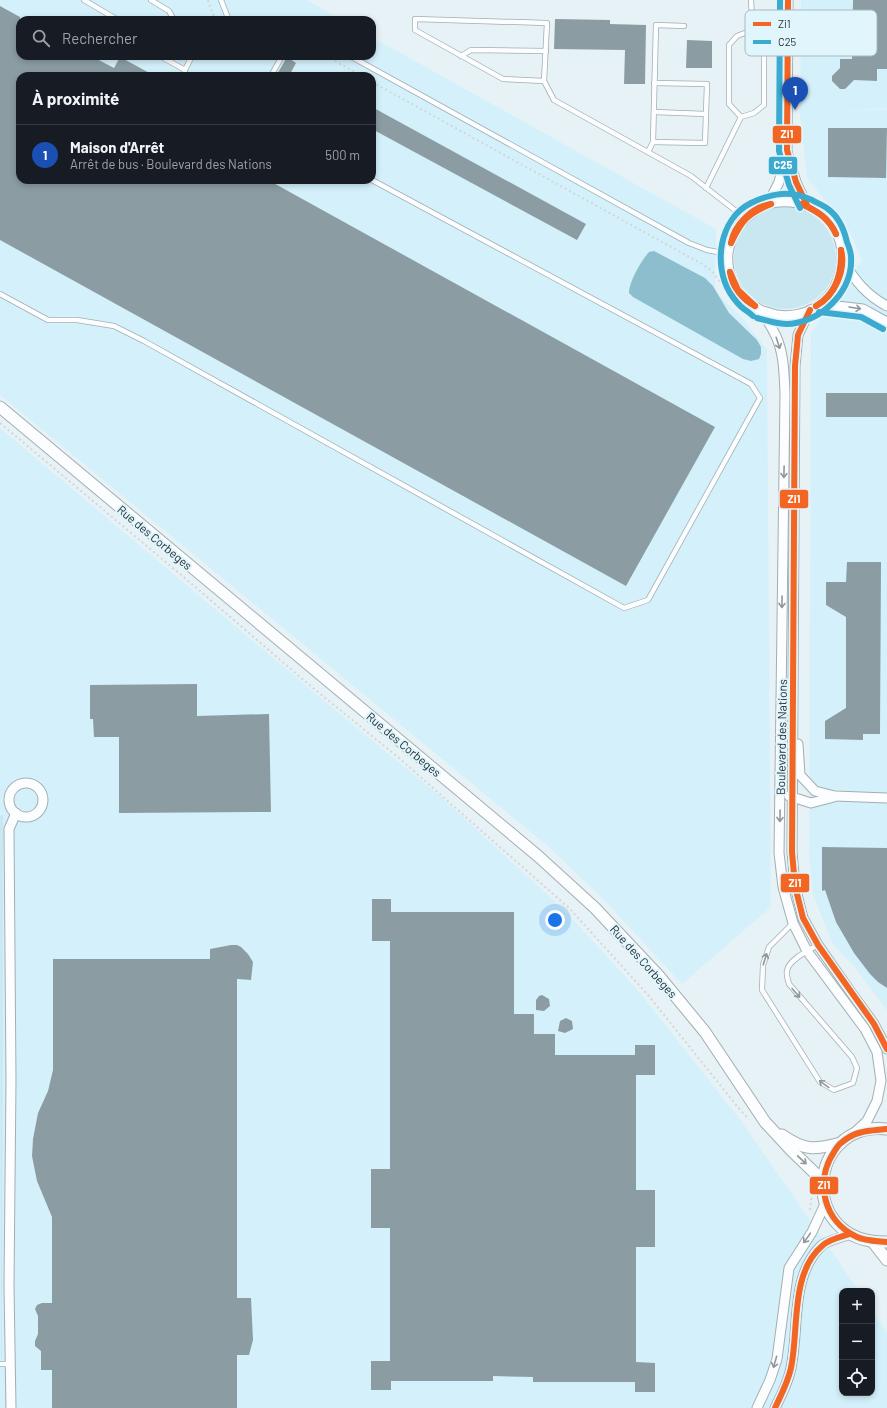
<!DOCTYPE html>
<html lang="fr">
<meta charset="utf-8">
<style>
body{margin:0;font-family:Barlow,sans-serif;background:#242831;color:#f1f3f6}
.controls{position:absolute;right:12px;bottom:12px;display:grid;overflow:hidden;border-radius:8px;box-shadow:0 2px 6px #0003}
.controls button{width:36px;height:36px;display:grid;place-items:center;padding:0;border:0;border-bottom:1px solid #363941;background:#171b24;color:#f1f3f6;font:20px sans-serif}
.you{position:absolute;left:555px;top:920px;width:14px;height:14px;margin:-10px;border:3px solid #fff;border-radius:50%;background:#1a73e8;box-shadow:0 0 0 6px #1a73e833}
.badge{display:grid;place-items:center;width:26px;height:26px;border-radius:50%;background:#d93025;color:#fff;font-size:13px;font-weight:700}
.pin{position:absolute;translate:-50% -33px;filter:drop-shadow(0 1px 2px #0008)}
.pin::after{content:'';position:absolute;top:21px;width:14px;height:12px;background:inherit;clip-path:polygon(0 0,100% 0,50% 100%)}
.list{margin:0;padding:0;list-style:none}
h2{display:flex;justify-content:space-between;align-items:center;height:52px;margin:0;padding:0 16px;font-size:17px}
h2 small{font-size:13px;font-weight:400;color:#9ea1a6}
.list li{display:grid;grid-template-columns:26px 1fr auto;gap:12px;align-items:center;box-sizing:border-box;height:60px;padding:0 16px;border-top:1px solid #363941}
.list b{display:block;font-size:15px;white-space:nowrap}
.list p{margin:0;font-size:13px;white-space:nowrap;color:#9ea1a6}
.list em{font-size:13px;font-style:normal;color:#9ea1a6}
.icon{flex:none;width:22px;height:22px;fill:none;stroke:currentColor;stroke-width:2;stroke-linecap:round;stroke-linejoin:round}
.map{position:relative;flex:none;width:887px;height:1408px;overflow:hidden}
.search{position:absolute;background:#171b24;box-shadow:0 2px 6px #0003;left:16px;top:16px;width:360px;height:44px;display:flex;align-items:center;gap:10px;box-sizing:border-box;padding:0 14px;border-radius:12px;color:#9ea1a6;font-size:15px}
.panel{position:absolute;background:#171b24;box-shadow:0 2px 6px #0003;left:16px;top:72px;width:360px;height:112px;border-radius:12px}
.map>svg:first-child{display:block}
</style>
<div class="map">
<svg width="887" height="1408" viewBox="0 0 887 1408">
<rect width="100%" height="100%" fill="#e7f2f6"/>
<g fill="#d4f1fb" fill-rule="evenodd">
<path d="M 0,0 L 307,0 L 342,20 L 20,20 L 20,56 L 372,56 L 372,37 L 716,229 L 715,291 L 745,321 L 767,350 L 771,907 L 682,984 L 604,900 L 549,847 L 0,395 ZM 20,76 L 372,76 L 372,180 L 20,180 Z"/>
<polygon points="801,0 887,0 887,108 840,112 887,109 887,1010 854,966 833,944 813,895 809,855 811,333 862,260 850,232 830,206 807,178 800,114"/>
<polygon points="0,428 328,704 440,796 564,910 636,988 742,1122 859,1291 842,1291 842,1393 872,1393 872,1310 887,1332 887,1408 0,1408"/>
</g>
<g fill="#c9e7f1">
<circle cx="785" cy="258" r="51"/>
<polygon points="3,815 2,1359 1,1359 0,816"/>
</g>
<path fill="#8dbecd" d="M 654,251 L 705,278 L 713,286 L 729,313 L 757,340 L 761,347 L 761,354 L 759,359 L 751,361 L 743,359 L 633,297 L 629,293 C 629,282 641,261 649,252 Z"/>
<g fill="#8b9da3">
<polygon points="853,0 887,0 887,69 877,69 877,81 854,80 845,89 840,89 832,81 832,76 840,68 840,59 852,59"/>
<polygon points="0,6 20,17 20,56 91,56 114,68 120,57 155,76 20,76 20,180 268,180 715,427 626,586 0,240"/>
<polygon points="555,19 610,20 610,24 646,25 645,84 624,84 625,50 554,49"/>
<polygon points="687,40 712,41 712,68 686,68"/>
<polygon points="287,57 296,63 289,76 276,76"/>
<polygon points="372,107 586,224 577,240 372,129"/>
<polygon points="828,128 887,128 886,178 828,177"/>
<rect x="826" y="393" width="61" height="24"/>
<polygon points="847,562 881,562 880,734 863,734 863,740 825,739 825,721 846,708 846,617 826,605 826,582 846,582"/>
<polygon points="197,684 197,716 269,714 271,812 119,813 119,737 94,737 93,719 90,719 90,685"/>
<polygon points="822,847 887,848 887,988 878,982 870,974 854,953 836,922 825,890 822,891"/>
<polygon points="372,899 391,899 391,912 514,912 514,1014 534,1014 534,1034 555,1034 555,1055 635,1055 635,1045 655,1045 655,1075 636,1075 636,1190 655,1190 655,1247 636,1247 636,1362 655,1363 655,1392 635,1392 635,1382 533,1382 533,1377 493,1376 493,1381 391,1381 391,1390 371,1390 371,1361 390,1361 390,1228 371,1228 371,1169 390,1169 390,941 372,941"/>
<polygon points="231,945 237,945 241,947 248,954 253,962 251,980 237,979 237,1298 251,1298 253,1340 249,1355 237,1355 237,1408 52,1408 52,1370 41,1370 41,1351 35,1346 35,1341 38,1334 38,1316 35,1309 37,1305 42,1303 52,1303 52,1217 37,1181 32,1156 33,1139 38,1113 48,1091 53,1070 53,959 210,959 210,949"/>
<polygon points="542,995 549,999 550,1006 544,1011 536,1010 536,1000 539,996"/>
<polygon points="566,1018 572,1021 573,1029 565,1033 558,1031 560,1021"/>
</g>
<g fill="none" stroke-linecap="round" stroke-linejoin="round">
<defs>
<g id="service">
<polyline points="84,0 118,20"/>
<polyline points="151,0 169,11 174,20"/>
<polyline points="221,0 228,18 231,20"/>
<polyline points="750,31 752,18 751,0"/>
<polyline points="160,56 185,70"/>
<polyline points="350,56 689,243 707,250 728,254"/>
<polyline points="461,56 471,50 546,51"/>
<polyline points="184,76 185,70 192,56"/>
<polyline points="271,76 282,56"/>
<polyline points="544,81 547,23 415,19 415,30 503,79 544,81 554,100 691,176 745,218"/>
<polyline points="654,112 706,114"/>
<polyline points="653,142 705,143 707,84 654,83"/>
<polyline points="648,152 653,142 656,25 684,26"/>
<polyline points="706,188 741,117 754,113 764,105 764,49 750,31 737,36 729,45 729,104 741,117"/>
<polyline points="0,294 48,320 77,320 114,326 144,341 624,608 648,600 760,398 751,384 372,180"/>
<path d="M 793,923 L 769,947 L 763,965 L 762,990 L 820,1082 L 834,1090 L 853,1083 L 857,1068 L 852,1057 L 789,984 C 788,980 786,975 787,971 C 788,960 809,950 818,945"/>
<polyline points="0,1364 10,1364"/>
</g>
<g id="minor">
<polyline points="787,152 796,182 807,205"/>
<polyline points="768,204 779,182 787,150 788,0"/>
<path d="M 843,262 C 856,281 866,295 887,306"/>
<polyline points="820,304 863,309 887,322"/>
<path d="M 759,310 C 765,311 771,314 777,315 C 850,325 868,218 798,203 C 786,201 774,201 763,206 C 744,215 731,232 728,253 C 726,271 734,290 748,302 C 751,305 757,307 760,310 C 766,317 772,328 776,336 C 784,354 784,373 785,393 L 779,853 L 783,887 L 793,923 L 807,951 L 865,1029 L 877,1052 L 881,1081 L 877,1101 L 867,1121 L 853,1134"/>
<polyline points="810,310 798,335 795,366 792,852 795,886 803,918 818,945 850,991 874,1024 887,1049"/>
<polyline points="798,744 800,775 815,791 835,796 887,798"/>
<circle cx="26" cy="800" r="17"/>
<polyline points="789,796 811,803 834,797"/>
<polyline points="11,1408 9,1286 11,1080 9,829 16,813"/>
<polyline points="757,1408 770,1380 777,1359 789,1268 812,1232 825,1204"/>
<path d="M 775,1408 C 782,1394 790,1378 792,1362 C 799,1324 791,1276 821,1246 C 826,1241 843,1237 850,1234"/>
</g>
<g id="tertiary">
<polyline points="0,407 538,856 595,908 658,975 705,1032 765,1122 791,1150 822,1180"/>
<path d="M 887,1129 C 807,1120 796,1244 887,1242"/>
<path d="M 782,1135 C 805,1151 814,1150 841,1143"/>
<polyline points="873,1242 887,1260"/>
</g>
</defs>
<use href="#service" stroke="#a3aeb1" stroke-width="6"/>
<use href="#minor" stroke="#a3aeb1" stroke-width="11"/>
<use href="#tertiary" stroke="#a3aeb1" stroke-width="13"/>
<g stroke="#d3d6d7" stroke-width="2" stroke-dasharray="2 3" stroke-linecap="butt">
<polyline points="208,0 215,20"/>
<polyline points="326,56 362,76"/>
<polyline points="372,82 702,264 712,271 721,283"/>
<polyline points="723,287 729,297"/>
<polyline points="744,313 755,321"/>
<polyline points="0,423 180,574 313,688 399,758 570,909 648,995 741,1111 749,1119"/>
<polyline points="810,1210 812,1195"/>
</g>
<use href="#service" stroke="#fbfdfe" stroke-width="4.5"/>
<use href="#minor" stroke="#fbfdfe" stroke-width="9"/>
<use href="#tertiary" stroke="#fbfdfe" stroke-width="11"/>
<defs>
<g id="bus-1">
<polyline points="788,0 787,150 796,182 807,205"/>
<path d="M 802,204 C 817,211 829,218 836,234"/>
<path d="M 802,204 C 818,212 828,217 836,234"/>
<path d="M 731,243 C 734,225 752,207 771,204"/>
<path d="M 731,243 C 742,220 747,214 771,204"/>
<polyline points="730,272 738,290 755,306"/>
<path d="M 730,272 C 732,287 743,300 755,306"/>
<path d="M 816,306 C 836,294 842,272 841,250"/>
<path d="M 816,306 C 835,296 846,270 841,250"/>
<polyline points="810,310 798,335 795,366 792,852 795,886 803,918 818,945 874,1024 887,1049"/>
<path d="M 887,1129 C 869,1131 856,1130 841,1143 C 838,1145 836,1149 834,1152 C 814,1182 824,1222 857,1237 C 865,1241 878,1241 887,1242"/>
<path d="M 775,1408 C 781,1395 788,1382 791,1368 C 799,1331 790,1273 822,1246 C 829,1239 841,1237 850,1234"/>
</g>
<g id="bus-2">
<polyline points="780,0 779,151 789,185 800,208"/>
<polyline points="819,312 861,317 883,329"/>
<path d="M 753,316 C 750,313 747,311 744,309 C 738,305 734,299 730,293 C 713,265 719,219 751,203 C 772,193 790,190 812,200 C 817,203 823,205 828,209 C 839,217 844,229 847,242 C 849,247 851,252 851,257 C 853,289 826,317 796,323 C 782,326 769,321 757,318"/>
</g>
</defs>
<use href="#bus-1" stroke="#e1f5fc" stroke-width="9"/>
<use href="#bus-2" stroke="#e1f5fc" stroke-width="9"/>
<use href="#bus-1" stroke="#f26522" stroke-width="6"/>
<use href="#bus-2" stroke="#3baace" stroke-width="6"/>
</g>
<defs><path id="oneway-shaft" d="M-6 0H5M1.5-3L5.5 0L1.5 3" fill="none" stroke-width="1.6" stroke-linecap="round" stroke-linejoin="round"/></defs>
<g stroke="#90979a">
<use href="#oneway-shaft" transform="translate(855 308) rotate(9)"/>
<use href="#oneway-shaft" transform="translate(778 343) rotate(72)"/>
<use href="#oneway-shaft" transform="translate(784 472) rotate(91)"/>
<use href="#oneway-shaft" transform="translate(782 602) rotate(91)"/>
<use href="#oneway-shaft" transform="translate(780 816) rotate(91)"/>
<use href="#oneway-shaft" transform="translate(765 959) rotate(-73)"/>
<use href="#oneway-shaft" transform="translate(796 993) rotate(49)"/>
<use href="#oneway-shaft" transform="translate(824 1084) rotate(-144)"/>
<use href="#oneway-shaft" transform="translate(802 1160) rotate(43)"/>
<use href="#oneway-shaft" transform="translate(807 1238) rotate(125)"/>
<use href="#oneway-shaft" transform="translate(775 1362) rotate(106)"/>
</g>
<g text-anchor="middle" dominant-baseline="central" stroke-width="4" stroke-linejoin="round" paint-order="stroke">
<g font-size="12" fill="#243135" stroke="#e1f5fc">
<text transform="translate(155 537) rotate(40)">Rue des Corbeges</text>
<text transform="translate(781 737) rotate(-89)">Boulevard des Nations</text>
<text transform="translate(404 744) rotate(40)">Rue des Corbeges</text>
<text transform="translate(644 961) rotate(48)">Rue des Corbeges</text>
</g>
</g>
<rect x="745" y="10" width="132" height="46" rx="6" fill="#e1f5fc" stroke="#a8bac0" stroke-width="1"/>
<rect x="753" y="22" width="18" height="4" fill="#f26522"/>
<rect x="753" y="40" width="18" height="4" fill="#3baace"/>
<g font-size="11" fill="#243135">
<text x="778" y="28">Zi1</text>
<text x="778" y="46">C25</text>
</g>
<g stroke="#e1f5fc" stroke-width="1.5">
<rect x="772" y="125" width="30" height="19" rx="4" fill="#f26522"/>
<rect x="768" y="156" width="30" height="19" rx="4" fill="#3baace"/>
<rect x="779" y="489" width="30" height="20" rx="4" fill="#f26522"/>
<rect x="780" y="873" width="30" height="20" rx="4" fill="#f26522"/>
<rect x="809" y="1176" width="30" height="19" rx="4" fill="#f26522"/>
</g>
<g font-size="11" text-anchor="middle" font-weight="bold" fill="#fff">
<text x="787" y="138">Zi1</text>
<text x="783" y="169">C25</text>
<text x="794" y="503">Zi1</text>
<text x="795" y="887">Zi1</text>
<text x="824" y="1189">Zi1</text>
</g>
</svg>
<div class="controls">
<button>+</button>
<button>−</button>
<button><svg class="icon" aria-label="locate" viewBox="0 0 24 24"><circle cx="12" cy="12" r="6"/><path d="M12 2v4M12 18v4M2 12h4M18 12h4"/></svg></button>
</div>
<div class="you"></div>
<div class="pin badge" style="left:795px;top:110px;background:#1a4fb4">1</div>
<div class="search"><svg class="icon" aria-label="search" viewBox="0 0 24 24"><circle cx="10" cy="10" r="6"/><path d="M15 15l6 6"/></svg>Rechercher</div>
<section class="panel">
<h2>À proximité<small></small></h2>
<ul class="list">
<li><span class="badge" style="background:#1a4fb4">1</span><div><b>Maison d'Arrêt</b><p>Arrêt de bus · Boulevard des Nations</p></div><em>500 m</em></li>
</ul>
</section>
</div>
